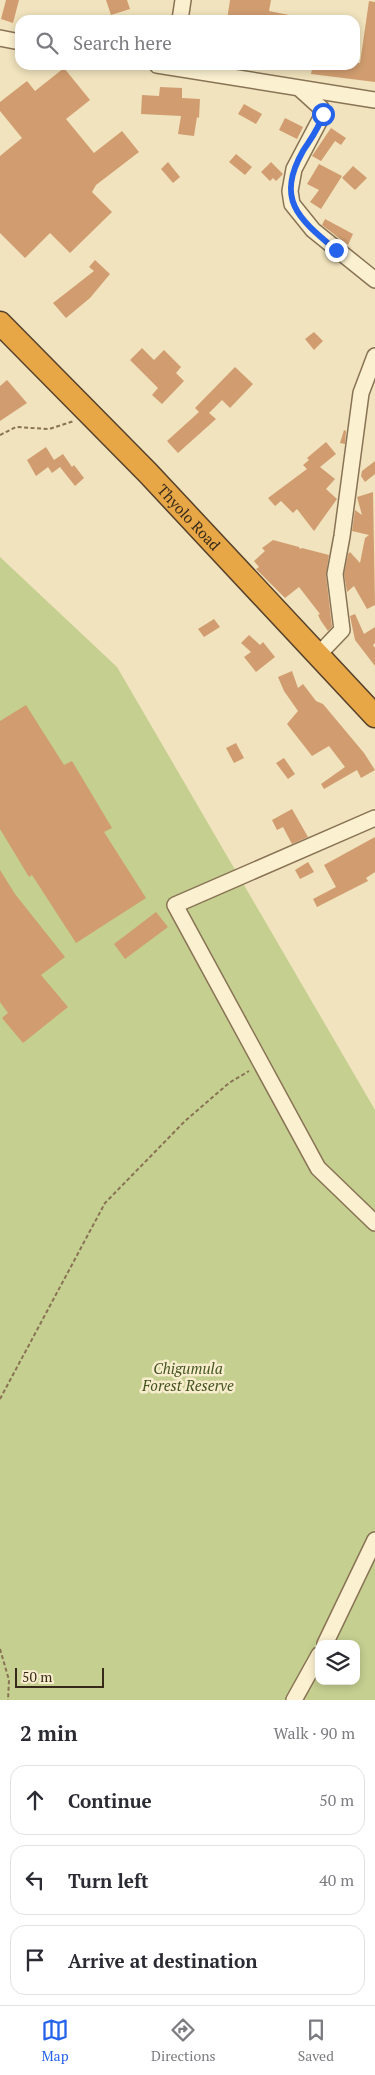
<!DOCTYPE html>
<meta charset="utf-8">
<style>
body{margin:0;font-family:"PT Serif",serif;background:#f2f2f3;color:#2b2b33}
.controls{position:absolute;right:15px;bottom:15px;display:grid;overflow:hidden;border-radius:10px;box-shadow:0 2px 8px #0003}
.controls button{width:45px;height:45px;display:grid;place-items:center;padding:0;border:0;border-bottom:1px solid #e1e1e2;background:#fff;color:#2b2b33;font:25px sans-serif}
.scale{position:absolute;left:15px;bottom:12px;width:89px;box-sizing:border-box;padding-left:5px;border:2px solid #372a1b;border-top:0;font-size:14px;line-height:18px;white-space:nowrap;color:#372a1b;-webkit-text-stroke:4px #f7edcd;paint-order:stroke}
.stop{position:absolute;width:15px;height:15px;margin:-11px;border:4px solid #2563eb;border-radius:50%;background:#fff}
.stop.end{background:#2563eb;border-color:#fff;box-shadow:0 1px 5px #0008}
.list{margin:0;padding:0;list-style:none}
h2{display:flex;justify-content:space-between;align-items:center;height:65px;margin:0;padding:0 20px;font-size:21px}
h2 small{font-size:16px;font-weight:400;color:#7c7c81}
.list li{display:grid;grid-template-columns:32px 1fr auto;gap:15px;align-items:center;box-sizing:border-box;height:70px;margin:0 10px 10px;padding:0 10px;border:1px solid #e1e1e2;border-radius:15px}
.list b{display:block;font-size:19px;white-space:nowrap}
.list em{font-size:16px;font-style:normal;color:#7c7c81}
.icon{flex:none;width:28px;height:28px;fill:none;stroke:currentColor;stroke-width:2;stroke-linecap:round;stroke-linejoin:round}
.map{position:relative;flex:none;width:375px;height:1700px;overflow:hidden}
.search{position:absolute;background:#fff;box-shadow:0 2px 8px #0003;left:15px;right:15px;top:15px;height:55px;display:flex;align-items:center;gap:12px;box-sizing:border-box;padding:0 18px;border-radius:15px;color:#7c7c81;font-size:19px}
.sheet{height:305px;background:#fff}
nav{display:flex;justify-content:space-around;align-items:center;box-sizing:border-box;height:70px;border-top:1px solid #e1e1e2;background:#fff;font-size:14px;color:#7c7c81}
nav a{display:grid;justify-items:center;gap:2px}
nav .on{color:#2563eb}
.map>svg:first-child{display:block}
</style>
<div class="map">
<svg width="375" height="1700" viewBox="0 0 375 1700">
<rect width="100%" height="100%" fill="#f0e3bd"/>
<path fill="#c5cf90" fill-rule="evenodd" d="M 0,557 L 117,667 L 375,1110 L 375,1700 L 0,1700 ZM 319,1644 L 356,1644 L 356,1681 L 319,1681 Z"/>
<g fill="#d19d70">
<polygon points="6,0 19,0 13,23 1,19"/>
<polygon points="106,0 127,0 130,9 111,15"/>
<polygon points="230,0 271,0 269,11 289,15 289,20 227,20"/>
<polygon points="369,1 375,2 375,82 311,74 313,65 360,63"/>
<polygon points="64,68 90,100 66,119 94,153 122,131 139,152 96,185 92,192 112,212 70,253 50,233 25,258 0,233 0,156 22,138 0,111 0,102 27,81 35,91"/>
<polygon points="160,87 182,88 182,98 200,99 199,118 197,117 194,136 178,134 181,116 141,114 142,95 159,96"/>
<polygon points="244,104 262,114 256,124 238,114"/>
<polygon points="285,118 303,127 297,139 279,130"/>
<polygon points="331,128 346,138 341,145 335,141 321,161 312,156"/>
<polygon points="236,154 252,167 245,175 229,162"/>
<polygon points="168,162 180,177 173,183 161,169"/>
<polygon points="271,162 283,174 276,181 273,178 270,181 261,172"/>
<polygon points="319,164 342,176 321,209 310,202 319,190 307,184"/>
<polygon points="353,166 367,178 355,190 342,178"/>
<polygon points="325,219 353,234 348,245 322,225"/>
<polygon points="95,260 110,274 90,298 66,318 53,303 94,271 89,267"/>
<polygon points="314,332 323,341 314,350 305,339"/>
<polygon points="142,348 154,360 164,350 181,367 176,373 184,381 162,404 152,395 158,388 130,360"/>
<polygon points="235,367 253,384 230,408 222,400 209,413 216,419 178,453 167,441 199,412 195,408"/>
<polygon points="7,380 27,403 0,421 0,386"/>
<polygon points="344,430 346,431 345,444 340,443"/>
<polygon points="326,442 336,454 320,467 335,479 326,489 337,499 314,531 297,509 293,513 281,501 275,506 268,498 307,469 303,465 309,460 307,458"/>
<polygon points="46,447 54,460 63,454 72,467 74,465 84,478 75,486 60,467 52,473 48,467 36,476 27,460"/>
<polygon points="375,461 375,474 365,482 361,476 362,471"/>
<polygon points="373,492 375,605 367,609 354,586 347,592 344,574 348,554 350,552 360,563 365,538 369,535 352,531 355,510 362,515 357,497"/>
<polygon points="273,540 299,547 300,549 302,548 329,555 326,575 332,627 328,631 321,621 318,615 320,614 299,587 285,598 256,569 259,567 254,561 265,551 262,548"/>
<polygon points="355,614 364,634 375,627 375,643 373,645 375,648 375,666 355,640 350,616"/>
<polygon points="214,619 220,627 204,637 198,629"/>
<polygon points="249,635 260,645 263,642 275,657 256,672 244,657 251,652 241,643"/>
<polygon points="292,671 298,688 303,684 316,701 323,704 364,753 375,770 361,778 357,770 324,789 321,784 345,767 329,746 312,756 287,724 298,711 284,691 278,677"/>
<polygon points="26,705 64,765 72,761 112,828 104,832 146,898 76,943 32,875 29,877 0,829 0,721"/>
<polygon points="236,743 244,758 234,763 226,748"/>
<polygon points="284,758 295,774 288,779 276,763"/>
<polygon points="292,809 308,837 292,844 283,827 277,830 272,820"/>
<polygon points="375,837 375,872 366,878 368,881 317,907 313,899 336,887 324,865"/>
<polygon points="308,862 314,872 300,879 295,870"/>
<polygon points="0,870 15,894 65,957 41,975 68,1007 23,1043 2,1018 8,1013 0,1002"/>
<polygon points="156,912 168,927 125,959 114,944"/>
</g>
<g fill="none" stroke-linecap="round" stroke-linejoin="round">
<defs>
<g id="minor">
<polyline points="180,20 183,0"/>
<polyline points="0,38 20,42"/>
<polyline points="157,65 375,100"/>
<polyline points="300,89 321,108 323,114 294,169 290,191 292,204 313,230 375,280"/>
<polyline points="319,654 342,630 335,574 342,536 361,393 375,356"/>
<polyline points="375,818 175,905 318,1168 375,1223"/>
<polyline points="325,1644 375,1540"/>
<polyline points="294,1700 319,1655"/>
</g>
<g id="highway">
<path id="s1" d="M 0,323 L 148,473 L 375,716"/>
</g>
</defs>
<use href="#minor" stroke="#897355" stroke-width="18"/>
<use href="#highway" stroke="#56402a" stroke-width="25"/>
<g stroke="#897355" stroke-width="2" stroke-dasharray="4 2.5" stroke-linecap="butt">
<polyline points="0,435 16,427 49,429 74,421"/>
<polyline points="0,1399 105,1203 185,1121 229,1083 249,1071"/>
<polyline points="0,1649 9,1680 8,1700"/>
</g>
<use href="#minor" stroke="#fbf0d0" stroke-width="15"/>
<use href="#highway" stroke="#e7a746" stroke-width="22"/>
</g>
<g fill="none" stroke-linecap="round" stroke-linejoin="round">
<path stroke="#2563eb" stroke-width="6" d="M 323,114 C 320,127 310,140 303,151 C 275,200 299,219 336,250"/>
</g>
<g text-anchor="middle" dominant-baseline="central" stroke-width="5" stroke-linejoin="round" paint-order="stroke">
<g font-size="15" fill="#372a1b" stroke="#f7edcd">
<text stroke="none"><textPath href="#s1" startOffset="271">Thyolo Road</textPath></text>
</g>
<g font-size="15" font-style="italic" fill="#455520" stroke="#f7edcd">
<text x="188" y="1368">Chigumula<tspan x="188" dy="17">Forest Reserve</tspan></text>
</g>
</g>
</svg>
<div class="controls">
<button><svg class="icon" aria-label="layers" viewBox="0 0 24 24"><path d="M12 4l9 5-9 5-9-5zM3 14l9 5 9-5"/></svg></button>
</div>
<div class="scale">50 m</div>
<div class="stop" style="left:323px;top:114px"></div>
<div class="stop end" style="left:336px;top:250px"></div>
<div class="search"><svg class="icon" aria-label="search" viewBox="0 0 24 24"><circle cx="10" cy="10" r="6"/><path d="M15 15l6 6"/></svg>Search here</div>
</div>
<section class="sheet">
<h2>2 min<small>Walk · 90 m</small></h2>
<ul class="list">
<li><svg class="icon" aria-label="ahead" viewBox="0 0 24 24"><path d="M12 20V5M6 11l6-6 6 6"/></svg><div><b>Continue</b></div><em>50 m</em></li>
<li><svg class="icon" aria-label="left" viewBox="0 0 24 24"><path d="M17 20v-9H6M10 6l-5 5 5 5"/></svg><div><b>Turn left</b></div><em>40 m</em></li>
<li><svg class="icon" aria-label="arrive" viewBox="0 0 24 24"><path d="M6 21V4h12l-3 4 3 4H6"/></svg><div><b>Arrive at destination</b></div></li>
</ul>
</section>
<nav>
<a class="on"><svg class="icon" aria-label="map" viewBox="0 0 24 24"><path d="M3 6l6-2 6 2 6-2v14l-6 2-6-2-6 2zM9 4v14M15 6v14"/></svg>Map</a>
<a><svg class="icon" aria-label="directions" viewBox="0 0 24 24"><path d="M12 3l9 9-9 9-9-9zM9 14v-3h6M13 9l2 2-2 2"/></svg>Directions</a>
<a><svg class="icon" aria-label="saved" viewBox="0 0 24 24"><path d="M7 4h10v16l-5-4-5 4z"/></svg>Saved</a>
</nav>
